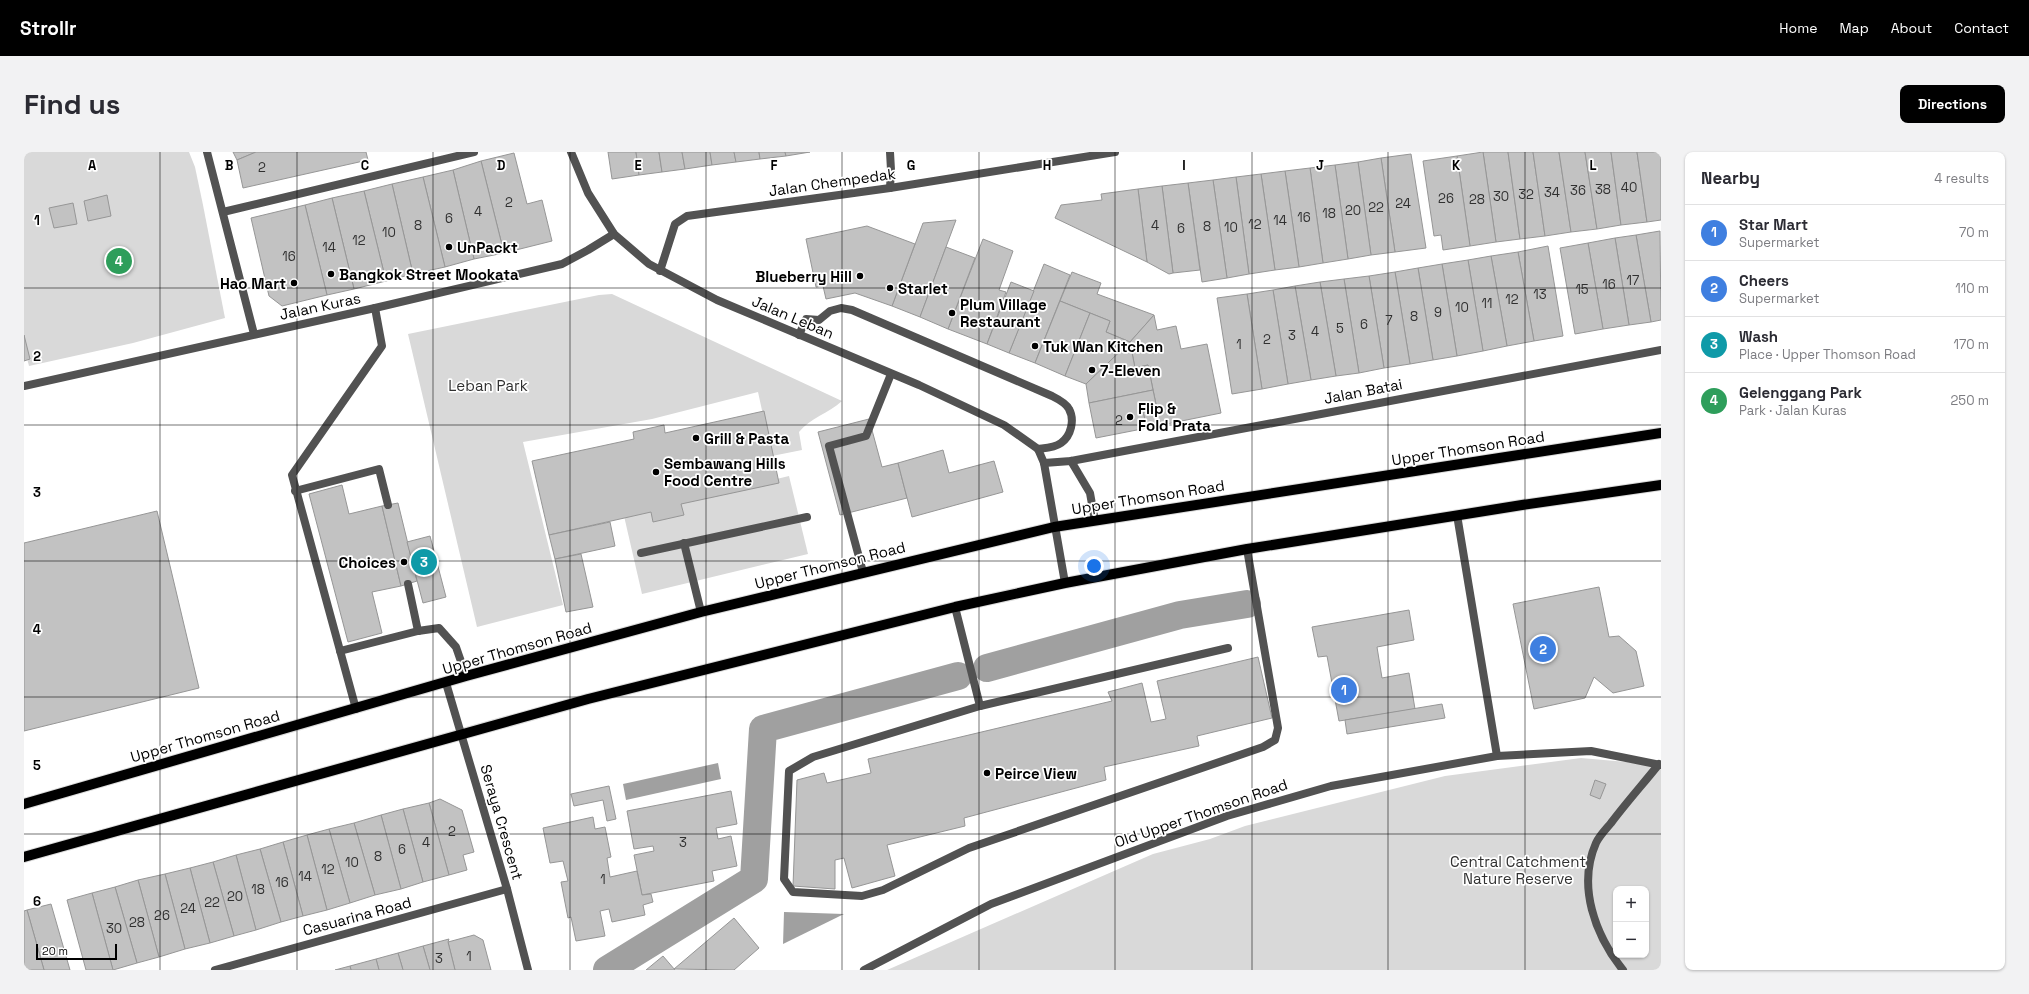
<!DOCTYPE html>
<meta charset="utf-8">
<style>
body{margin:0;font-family:"Space Grotesk",sans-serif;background:#f2f2f3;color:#2b2b33}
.controls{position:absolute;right:12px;bottom:12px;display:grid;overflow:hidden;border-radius:8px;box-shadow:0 1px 3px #0004}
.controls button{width:36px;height:36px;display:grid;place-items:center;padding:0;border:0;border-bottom:1px solid #e1e1e2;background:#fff;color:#2b2b33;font:20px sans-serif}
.scale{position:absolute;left:12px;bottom:10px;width:81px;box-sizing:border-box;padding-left:4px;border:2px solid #000;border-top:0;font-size:11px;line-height:14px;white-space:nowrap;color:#000;-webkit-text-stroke:3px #fff;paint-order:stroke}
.you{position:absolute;left:1070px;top:414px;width:14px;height:14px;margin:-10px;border:3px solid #fff;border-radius:50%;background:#1a73e8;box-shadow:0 0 0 6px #1a73e833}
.badge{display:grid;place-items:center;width:26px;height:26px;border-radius:50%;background:#000;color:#fff;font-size:13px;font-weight:700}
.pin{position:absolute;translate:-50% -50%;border:2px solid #fff;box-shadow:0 1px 4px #0006}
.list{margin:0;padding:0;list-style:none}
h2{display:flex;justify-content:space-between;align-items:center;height:52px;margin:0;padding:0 16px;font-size:17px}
h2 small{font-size:13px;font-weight:400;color:#7c7c81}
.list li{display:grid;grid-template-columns:26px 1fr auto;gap:12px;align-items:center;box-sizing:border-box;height:56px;padding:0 16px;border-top:1px solid #e1e1e2}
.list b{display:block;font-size:15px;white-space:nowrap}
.list p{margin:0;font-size:13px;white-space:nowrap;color:#7c7c81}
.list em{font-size:13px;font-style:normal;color:#7c7c81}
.map{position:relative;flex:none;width:1637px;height:818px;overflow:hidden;border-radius:8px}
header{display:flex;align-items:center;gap:24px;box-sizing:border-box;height:56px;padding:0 20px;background:#000;color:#fff}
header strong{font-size:19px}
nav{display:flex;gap:22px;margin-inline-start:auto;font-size:14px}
.intro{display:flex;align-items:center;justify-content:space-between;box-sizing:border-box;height:96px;padding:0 24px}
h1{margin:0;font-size:28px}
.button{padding:10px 18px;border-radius:8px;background:#000;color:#fff;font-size:14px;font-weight:700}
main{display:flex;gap:24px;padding:0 24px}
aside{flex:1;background:#fff;border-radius:8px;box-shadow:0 1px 3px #0004}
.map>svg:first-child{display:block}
</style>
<header>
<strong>Strollr</strong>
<nav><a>Home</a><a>Map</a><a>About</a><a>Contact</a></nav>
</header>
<div class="intro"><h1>Find us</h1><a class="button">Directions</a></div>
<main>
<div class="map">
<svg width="1637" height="818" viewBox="0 0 1637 818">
<rect width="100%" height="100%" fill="#fff"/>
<g fill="#d9d9d9" fill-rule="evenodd">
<polygon points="0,0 165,0 171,15 179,53 201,166 109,191 5,214 0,195"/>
<path d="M 588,142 L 818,249 C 805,261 786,266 775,280 L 778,298 L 748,304 L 734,240 L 628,267 L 499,290 L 539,453 L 453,475 L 384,182 L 575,143 Z"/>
<polygon points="765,324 784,402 618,442 600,364"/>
<path d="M 1557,606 L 1637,613 L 1637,818 L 863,818 L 1129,702 L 1186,687 L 1221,674 L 1421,624 ZM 1592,737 L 1622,737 L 1622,803 L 1592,803 Z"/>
</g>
<g fill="#a0a0a0">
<polygon points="694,611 697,627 602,648 599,632"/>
<polygon points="760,760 820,762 759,792"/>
</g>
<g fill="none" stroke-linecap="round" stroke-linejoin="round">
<g stroke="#a0a0a0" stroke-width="28">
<polyline points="963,516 1156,463 1223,452"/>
<polyline points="583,818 730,727 739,577 934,524"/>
</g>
</g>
<g fill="#c2c2c2" stroke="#969696">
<polygon points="209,0 232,0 213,8"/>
<polygon points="232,0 342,0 344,8 219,36 213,8"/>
<polygon points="584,0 612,0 615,23 588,27"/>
<polygon points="612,0 635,0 638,20 615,23"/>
<polygon points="635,0 658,0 661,17 638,20"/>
<polygon points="658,0 686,0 688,13 661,17"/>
<polygon points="686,0 710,0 712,10 688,13"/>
<polygon points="710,0 735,0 736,7 712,10"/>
<polygon points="735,0 761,0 762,4 736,7"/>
<polygon points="761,0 786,0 762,4"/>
<polygon points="1459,0 1484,0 1496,87 1472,90"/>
<polygon points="1459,0 1472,90 1446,94 1433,4"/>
<polygon points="1484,0 1509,0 1521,84 1496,87"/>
<polygon points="1509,0 1535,0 1547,80 1521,84"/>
<polygon points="1535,0 1561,0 1573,77 1547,80"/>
<polygon points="1561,0 1587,0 1597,73 1573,77"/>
<polygon points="1587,0 1613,0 1623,70 1597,73"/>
<polygon points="1613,0 1637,0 1637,68 1623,70"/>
<polygon points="490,1 503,52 518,48 528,89 480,101 457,9"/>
<polygon points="1387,2 1402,96 1371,100 1357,6"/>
<polygon points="1433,4 1446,94 1419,98 1417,83 1410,84 1399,9"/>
<polygon points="1357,6 1371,100 1347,103 1334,10"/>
<polygon points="457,9 480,101 450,107 429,18"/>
<polygon points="1334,10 1347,103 1324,107 1311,13"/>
<polygon points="1311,13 1324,107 1299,111 1286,16"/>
<polygon points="1286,16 1299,111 1275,115 1261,19"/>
<polygon points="429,18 450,107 421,115 399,25"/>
<polygon points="1261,19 1275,115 1251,118 1237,22"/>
<polygon points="1237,22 1251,118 1225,122 1212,25"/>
<polygon points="399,25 421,115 389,122 368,32"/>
<polygon points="1212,25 1225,122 1203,126 1189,28"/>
<polygon points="1189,28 1203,126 1178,130 1164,31"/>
<polygon points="1164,31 1176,118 1149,121 1138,34"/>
<polygon points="368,32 389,122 362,129 340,39"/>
<polygon points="1138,34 1149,121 1145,122 1123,110 1114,37"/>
<polygon points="1114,37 1123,110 1031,66 1037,53 1078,48 1077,42"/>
<polygon points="340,39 362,129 330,137 308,46"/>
<polygon points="83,43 87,64 64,69 60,49"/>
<polygon points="308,46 330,137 303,143 281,53"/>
<polygon points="49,51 53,72 30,76 25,56"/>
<polygon points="281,53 303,143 258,154 245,144 227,66"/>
<polygon points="932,68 896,165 868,154 899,71"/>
<polygon points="843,74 891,92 868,154 831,141 802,147 799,134 792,135 782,87"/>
<polygon points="1636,79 1637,168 1627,170 1612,83"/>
<polygon points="1612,83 1627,170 1605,173 1591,86"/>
<polygon points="1591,86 1605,173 1579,177 1564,91"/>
<polygon points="959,87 989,99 975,138 982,140 963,192 924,177"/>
<polygon points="1564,91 1579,177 1551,182 1536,96"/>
<polygon points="1524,94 1539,184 1510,189 1494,100"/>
<polygon points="922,95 951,106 924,177 896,165"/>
<polygon points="1494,100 1510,189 1483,194 1467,104"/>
<polygon points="1467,104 1483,194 1459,199 1444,108"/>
<polygon points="1444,108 1459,199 1433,204 1418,112"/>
<polygon points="1020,112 1046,123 1011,211 985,201"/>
<polygon points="1418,112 1433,204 1409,208 1394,116"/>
<polygon points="1394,116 1409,208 1386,212 1371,120"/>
<polygon points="1048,120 1077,131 1073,142 1130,163 1106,190 1082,180 1086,169 1036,149"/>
<polygon points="1371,120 1386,212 1360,216 1345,124"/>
<polygon points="1345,124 1360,216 1335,221 1320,127"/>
<polygon points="1320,127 1335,221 1312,224 1296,130"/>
<polygon points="987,130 1010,139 985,201 963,192"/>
<polygon points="1296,130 1312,224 1287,228 1271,134"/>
<polygon points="1271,134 1287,228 1264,232 1249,138"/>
<polygon points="1249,138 1264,232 1238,237 1223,142"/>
<polygon points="1223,142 1238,237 1208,242 1193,146"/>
<polygon points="1036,149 1066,161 1041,224 1011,211"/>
<polygon points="1066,161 1086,169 1082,180 1106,190 1062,232 1041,224"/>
<polygon points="1130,163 1133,178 1152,174 1157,197 1183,192 1197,261 1123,276 1119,260 1133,257 1124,213 1111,216 1106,190"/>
<polygon points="0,183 6,207 0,209"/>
<polygon points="1106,190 1111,216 1124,213 1129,238 1065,251 1062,232"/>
<polygon points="1129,238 1133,257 1119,260 1123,276 1072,286 1065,251"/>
<polygon points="740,259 755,331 657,352 660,363 629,370 627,360 525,383 508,309 610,287 609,280 640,273 641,281"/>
<polygon points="845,267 858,315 874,311 883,346 816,363 794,280"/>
<polygon points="919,298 925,321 970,309 979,340 888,365 874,311"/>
<polygon points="318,333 325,362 358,354 377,434 348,440 358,481 324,490 285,342"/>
<polygon points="374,351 393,429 377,434 358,354"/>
<polygon points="133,359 175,536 0,579 0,391"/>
<polygon points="586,370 591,394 531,407 525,383"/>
<polygon points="406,384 422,445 399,451 383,390"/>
<polygon points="557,402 569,455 542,460 531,407"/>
<polygon points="1575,435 1585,485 1595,484 1612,499 1620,534 1589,541 1570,525 1561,546 1510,557 1489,452"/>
<polygon points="1385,458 1390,488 1353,495 1358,526 1385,521 1391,557 1315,569 1303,504 1294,505 1288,475"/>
<polygon points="1234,505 1248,566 1173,584 1175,594 1080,615 1082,628 940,666 941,674 863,693 871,724 828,736 820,706 811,708 811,737 769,734 773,628 800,621 803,631 847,621 844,607 1088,549 1084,540 1118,531 1127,570 1142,567 1133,529"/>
<polygon points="1418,552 1421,566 1323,582 1321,568"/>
<polygon points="1571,628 1582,632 1576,647 1566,643"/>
<polygon points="585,634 592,667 583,669 579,648 550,654 547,642"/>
<polygon points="707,639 713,672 692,676 694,687 707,684 713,714 688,719 690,729 618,743 610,703 630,699 629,694 610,697 603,659"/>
<polygon points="416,647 438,658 450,700 439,703 443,718 425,723 405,651"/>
<polygon points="405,651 425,723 399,730 379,657"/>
<polygon points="379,657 399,730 377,737 357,663"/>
<polygon points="357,663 377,737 351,743 330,671"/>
<polygon points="569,665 571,677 581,675 587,705 583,706 586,725 613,719 618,743 627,742 629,750 619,753 621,763 588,770 585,757 576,759 581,784 552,789 547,765 544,766 537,730 544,729 539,709 526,711 519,676"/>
<polygon points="330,671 351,743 326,751 305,677"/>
<polygon points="305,677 326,751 303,758 283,683"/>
<polygon points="283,683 303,758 279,764 259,690"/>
<polygon points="259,690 279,764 257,770 236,697"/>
<polygon points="236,697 257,770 232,778 212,703"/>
<polygon points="212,703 232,778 210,784 189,710"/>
<polygon points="189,710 210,784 186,791 166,716"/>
<polygon points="166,716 186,791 161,797 141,722"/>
<polygon points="141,722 161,797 135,805 114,728"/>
<polygon points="114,728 135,805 113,811 91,735"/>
<polygon points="91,735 113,811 89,818 68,741"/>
<polygon points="68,741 89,818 62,818 43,748"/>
<polygon points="27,752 46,818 20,818 3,758"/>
<polygon points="3,758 20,818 0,818 0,759"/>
<polygon points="710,766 735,796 710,818 650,817"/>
<polygon points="450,783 459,788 467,818 431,818 424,790"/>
<polygon points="425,787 424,790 431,818 406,818 399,794"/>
<polygon points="399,794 406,818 379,818 374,801"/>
<polygon points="374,801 379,818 355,818 352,807"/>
<polygon points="639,804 651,818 622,818"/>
<polygon points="352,807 355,818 327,818 326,814"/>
<polygon points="326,814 327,818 311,818"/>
</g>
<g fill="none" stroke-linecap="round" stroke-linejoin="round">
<defs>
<g id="primary">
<polyline points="0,652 442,524 677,460 1030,375 1637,281"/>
<polyline points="0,705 564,547 931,455 1041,431 1223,397 1498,353 1637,333"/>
</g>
</defs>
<use href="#primary" stroke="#dbdbdb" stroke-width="12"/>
<g stroke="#525252" stroke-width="8">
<polyline points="199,60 450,0"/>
<path d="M 775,183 L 782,167 L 795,168 L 806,159 L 817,156 L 828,158 L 1028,244 C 1034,247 1042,251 1045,257 C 1051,268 1047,284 1037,291 C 1030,296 1022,296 1014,297"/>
<polyline points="271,339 355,317 364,353"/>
<polyline points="660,391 677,460"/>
<polyline points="617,401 783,365"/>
<polyline points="839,420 805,294 842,284 867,222"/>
<polyline points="384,432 394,479"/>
<polyline points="931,455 956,554"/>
<polyline points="1204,496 956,554 789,605 765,619 760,727 769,740 838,744 859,738 945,696 1239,595 1251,588 1254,576 1223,397"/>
<polyline points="316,499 394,479 415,476 432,495 442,524"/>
<polyline points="332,557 268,323 358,194 351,156"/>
<path d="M 1599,818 C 1571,783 1553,734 1572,691 C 1575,684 1582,677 1587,671 C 1602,651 1619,632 1635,612"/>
</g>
<g stroke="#525252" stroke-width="8">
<polyline points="183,0 230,182"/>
<polyline points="547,0 564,41 590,82 625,112 693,148 895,233 980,273 1014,297 1020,311 1041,431"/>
<polyline points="866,36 867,18 866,0"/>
<polyline points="636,119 651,72 663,64 866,36 1091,0"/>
<polyline points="0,234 351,156 538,112 564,98 590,82"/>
<polyline points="1047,309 1066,341 1071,369"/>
<polyline points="1020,311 1047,309 1637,198"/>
<polyline points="1433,363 1473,604"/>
<polyline points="422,531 483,737 504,818"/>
<polyline points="191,818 483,737"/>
<polyline points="840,818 967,752 1203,664 1307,634 1473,604 1567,599 1637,613"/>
</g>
<use href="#primary" stroke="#000" stroke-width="10"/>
</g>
<path fill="none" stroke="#000" stroke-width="1" stroke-opacity="0.55" d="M 136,0 L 136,818M 273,0 L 273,818M 409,0 L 409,818M 546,0 L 546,818M 682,0 L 682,818M 818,0 L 818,818M 955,0 L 955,818M 1091,0 L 1091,818M 1228,0 L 1228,818M 1364,0 L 1364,818M 1501,0 L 1501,818M 0,136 L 1637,136M 0,273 L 1637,273M 0,409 L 1637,409M 0,545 L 1637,545M 0,682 L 1637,682"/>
<g fill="#000" stroke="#fff" stroke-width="1.5">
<circle cx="425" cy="95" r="4"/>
<circle cx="307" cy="122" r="4"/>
<circle cx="836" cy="124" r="4"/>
<circle cx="270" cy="131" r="4"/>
<circle cx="866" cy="136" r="4"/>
<circle cx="928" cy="161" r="4"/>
<circle cx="1011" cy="194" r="4"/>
<circle cx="1068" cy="218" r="4"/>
<circle cx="1106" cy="265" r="4"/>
<circle cx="672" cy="286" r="4"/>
<circle cx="632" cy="320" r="4"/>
<circle cx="380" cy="410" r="4"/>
<circle cx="963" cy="621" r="4"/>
</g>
<g text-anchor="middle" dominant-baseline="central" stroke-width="3.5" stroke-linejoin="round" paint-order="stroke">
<g font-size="13" fill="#303030">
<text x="238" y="15">2</text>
<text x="1605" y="35">40</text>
<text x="1579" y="37">38</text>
<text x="1554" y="38">36</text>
<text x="1528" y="40">34</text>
<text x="1502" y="42">32</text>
<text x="1477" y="44">30</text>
<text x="1422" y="46">26</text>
<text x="1453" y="47">28</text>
<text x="485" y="50">2</text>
<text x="1379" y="51">24</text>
<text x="1352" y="55">22</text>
<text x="1329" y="58">20</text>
<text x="454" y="59">4</text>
<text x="1305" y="61">18</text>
<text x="1280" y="65">16</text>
<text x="425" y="66">6</text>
<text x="1256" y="68">14</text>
<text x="1231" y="72">12</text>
<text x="394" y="73">8</text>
<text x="1131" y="73">4</text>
<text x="1183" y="74">8</text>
<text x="1207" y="75">10</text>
<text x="1157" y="76">6</text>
<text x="365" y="80">10</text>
<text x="335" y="88">12</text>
<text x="305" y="95">14</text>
<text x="265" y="104">16</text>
<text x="1609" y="128">17</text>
<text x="1585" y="132">16</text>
<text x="1558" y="137">15</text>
<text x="1516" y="142">13</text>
<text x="1488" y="147">12</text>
<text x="1463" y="151">11</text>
<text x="1438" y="155">10</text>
<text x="1414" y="160">9</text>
<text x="1390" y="164">8</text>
<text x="1365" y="168">7</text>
<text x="1340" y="172">6</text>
<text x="1316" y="176">5</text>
<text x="1291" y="179">4</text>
<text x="1268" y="183">3</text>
<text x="1243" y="187">2</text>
<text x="1215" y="192">1</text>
<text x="1095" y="268">2</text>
<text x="428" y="679">2</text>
<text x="402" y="690">4</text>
<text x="659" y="690">3</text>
<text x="378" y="697">6</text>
<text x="354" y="704">8</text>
<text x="328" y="710">10</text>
<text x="304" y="717">12</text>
<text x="281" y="724">14</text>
<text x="579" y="727">1</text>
<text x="258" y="730">16</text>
<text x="234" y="737">18</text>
<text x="211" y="744">20</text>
<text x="188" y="750">22</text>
<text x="164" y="756">24</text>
<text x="138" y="763">26</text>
<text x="113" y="770">28</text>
<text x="90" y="776">30</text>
<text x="445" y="804">1</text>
<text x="415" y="806">3</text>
</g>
<g font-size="15" fill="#000" stroke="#fff">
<text transform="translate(808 30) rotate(-8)">Jalan Chempedak</text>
<text transform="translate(296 154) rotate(-12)">Jalan Kuras</text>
<text transform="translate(769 165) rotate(23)">Jalan Leban</text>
<text transform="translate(1339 239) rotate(-11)">Jalan Batai</text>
<text transform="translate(1444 296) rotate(-9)">Upper Thomson Road</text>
<text transform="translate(1124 345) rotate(-9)">Upper Thomson Road</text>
<text transform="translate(806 413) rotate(-14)">Upper Thomson Road</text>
<text transform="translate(493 496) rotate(-16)">Upper Thomson Road</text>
<text transform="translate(181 584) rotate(-16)">Upper Thomson Road</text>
<text transform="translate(1177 661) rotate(-19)">Old Upper Thomson Road</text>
<text transform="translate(478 670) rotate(74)">Seraya Crescent</text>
<text transform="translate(333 764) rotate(-15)">Casuarina Road</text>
</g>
<g font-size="15" font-weight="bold" fill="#000" stroke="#fff" text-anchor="start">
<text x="433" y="95">UnPackt</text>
<text x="315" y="122">Bangkok Street Mookata</text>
<text x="828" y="124" text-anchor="end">Blueberry Hill</text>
<text x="262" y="131" text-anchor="end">Hao Mart</text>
<text x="874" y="136">Starlet</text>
<text x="936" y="152">Plum Village<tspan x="936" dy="17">Restaurant</tspan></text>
<text x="1019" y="194">Tuk Wan Kitchen</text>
<text x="1076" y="218">7-Eleven</text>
<text x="1114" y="256">Flip &amp;<tspan x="1114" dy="17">Fold Prata</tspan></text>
<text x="680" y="286">Grill &amp; Pasta</text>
<text x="640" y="311">Sembawang Hills<tspan x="640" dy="17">Food Centre</tspan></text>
<text x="372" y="410" text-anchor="end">Choices</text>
<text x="971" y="621">Peirce View</text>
</g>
<g font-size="15" fill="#303030" stroke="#fff">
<text x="464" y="233">Leban Park</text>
<text x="1494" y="709">Central Catchment<tspan x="1494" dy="17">Nature Reserve</tspan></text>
</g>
</g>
<g font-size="13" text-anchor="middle" font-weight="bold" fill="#000" stroke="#fff" stroke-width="3.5" stroke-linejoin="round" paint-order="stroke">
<text x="68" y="18">A</text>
<text x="205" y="18">B</text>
<text x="341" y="18">C</text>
<text x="477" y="18">D</text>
<text x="614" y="18">E</text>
<text x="750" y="18">F</text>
<text x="887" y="18">G</text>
<text x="1023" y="18">H</text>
<text x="1160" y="18">I</text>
<text x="1296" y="18">J</text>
<text x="1432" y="18">K</text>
<text x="1569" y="18">L</text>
<text x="13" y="73">1</text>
<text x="13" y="209">2</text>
<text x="13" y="345">3</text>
<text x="13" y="482">4</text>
<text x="13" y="618">5</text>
<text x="13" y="754">6</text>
</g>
</svg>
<div class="controls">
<button>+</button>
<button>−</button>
</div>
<div class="scale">20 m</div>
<div class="you"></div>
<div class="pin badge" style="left:1320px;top:538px;background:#3f7fe0">1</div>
<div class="pin badge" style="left:1519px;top:497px;background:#3f7fe0">2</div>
<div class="pin badge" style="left:400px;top:410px;background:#0f9aa8">3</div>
<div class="pin badge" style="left:95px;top:109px;background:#2e9e5b">4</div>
</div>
<aside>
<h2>Nearby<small>4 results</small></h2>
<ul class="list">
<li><span class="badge" style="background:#3f7fe0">1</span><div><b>Star Mart</b><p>Supermarket</p></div><em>70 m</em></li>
<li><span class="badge" style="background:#3f7fe0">2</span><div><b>Cheers</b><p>Supermarket</p></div><em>110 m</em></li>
<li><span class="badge" style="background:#0f9aa8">3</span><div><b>Wash</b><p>Place · Upper Thomson Road</p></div><em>170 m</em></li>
<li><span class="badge" style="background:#2e9e5b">4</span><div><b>Gelenggang Park</b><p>Park · Jalan Kuras</p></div><em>250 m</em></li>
</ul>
</aside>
</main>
